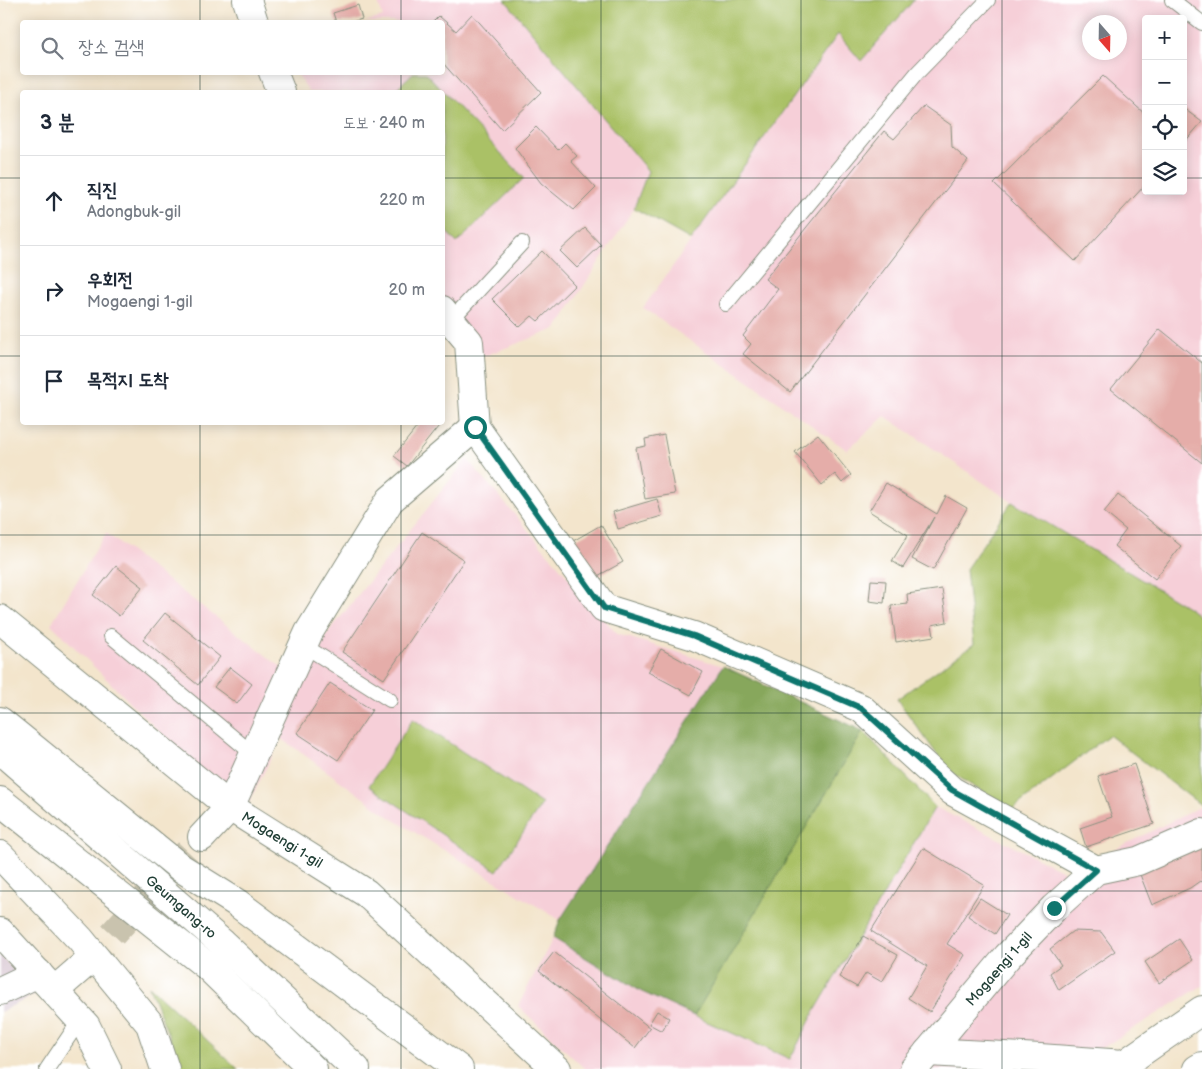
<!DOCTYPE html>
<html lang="ko">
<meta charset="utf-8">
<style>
body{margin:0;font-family:"Balsamiq Sans","Poor Story",sans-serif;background:#f2f2f3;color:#1f2937}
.controls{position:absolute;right:15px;top:15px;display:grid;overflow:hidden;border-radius:5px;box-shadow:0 2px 12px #0003}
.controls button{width:45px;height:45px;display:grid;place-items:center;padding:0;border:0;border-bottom:1px solid #e0e1e3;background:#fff;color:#1f2937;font:25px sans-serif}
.compass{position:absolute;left:1082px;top:15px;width:45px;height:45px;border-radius:50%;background:#fff;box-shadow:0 2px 12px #0003;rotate:160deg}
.stop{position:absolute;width:15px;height:15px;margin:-11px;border:4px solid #0f766e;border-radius:50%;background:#fff}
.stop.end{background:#0f766e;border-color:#fff;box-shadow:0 1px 5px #0008}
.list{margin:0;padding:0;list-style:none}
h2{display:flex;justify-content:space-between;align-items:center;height:65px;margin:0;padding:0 20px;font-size:21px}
h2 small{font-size:16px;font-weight:400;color:#747a83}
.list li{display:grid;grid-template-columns:32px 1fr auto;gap:15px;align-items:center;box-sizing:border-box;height:90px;padding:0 20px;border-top:1px solid #e0e1e3}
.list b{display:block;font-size:19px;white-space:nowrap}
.list p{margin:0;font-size:16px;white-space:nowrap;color:#747a83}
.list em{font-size:16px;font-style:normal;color:#747a83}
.icon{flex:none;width:28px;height:28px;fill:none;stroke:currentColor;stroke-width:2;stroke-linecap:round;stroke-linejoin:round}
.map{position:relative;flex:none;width:1202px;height:1069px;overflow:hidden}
.search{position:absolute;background:#fff;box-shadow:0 2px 12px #0003;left:20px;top:20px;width:425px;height:55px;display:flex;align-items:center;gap:12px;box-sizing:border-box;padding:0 18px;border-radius:5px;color:#747a83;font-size:19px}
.panel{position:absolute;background:#fff;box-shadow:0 2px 12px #0003;left:20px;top:90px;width:425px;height:335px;border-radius:5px}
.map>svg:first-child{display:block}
</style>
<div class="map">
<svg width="1202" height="1069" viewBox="0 0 1202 1069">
<rect width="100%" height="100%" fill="#fff"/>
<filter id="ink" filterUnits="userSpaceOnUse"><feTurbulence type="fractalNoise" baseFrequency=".02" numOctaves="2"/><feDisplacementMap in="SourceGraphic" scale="10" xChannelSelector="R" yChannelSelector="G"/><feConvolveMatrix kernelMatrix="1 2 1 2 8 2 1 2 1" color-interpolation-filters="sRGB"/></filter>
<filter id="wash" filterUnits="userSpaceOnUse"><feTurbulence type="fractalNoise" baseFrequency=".0096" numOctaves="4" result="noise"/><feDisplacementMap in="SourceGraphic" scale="20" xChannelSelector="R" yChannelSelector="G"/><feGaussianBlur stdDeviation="1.12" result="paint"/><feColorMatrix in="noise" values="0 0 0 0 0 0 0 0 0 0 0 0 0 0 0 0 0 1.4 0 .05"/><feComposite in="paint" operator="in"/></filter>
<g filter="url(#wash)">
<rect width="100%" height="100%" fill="#f3e5cc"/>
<g fill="#f6cfd8" fill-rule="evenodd">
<polygon points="377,0 505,0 649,171 634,208 556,329 484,356 443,299 442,92 309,92 297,73 442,72 442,22 365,22 383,17"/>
<path d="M 914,0 L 1202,0 L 1202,618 L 1187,607 L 1012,502 L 885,416 L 847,450 L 643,308 L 838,34 L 861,60 ZM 1146,19 L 1183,19 L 1183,191 L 1146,191 ZM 1090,22 L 1120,22 L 1120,52 L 1090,52 Z"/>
<polygon points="467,459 617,634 723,666 697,714 560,920 391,818 281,738 243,815 51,624 106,533 302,683 327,634"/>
<polygon points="1202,806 1202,986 1110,1043 1064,1069 585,1069 518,1006 553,938 642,992 790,1059 815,1011 935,807 1067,873"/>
</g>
<polygon fill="#d1bdca" points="0,955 36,994 0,1012"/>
<g fill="#aac166" stroke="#647f4d">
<polygon points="505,0 914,0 861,61 838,34 691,240 634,208 648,171"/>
<polygon points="413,73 426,73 524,178 457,243 443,228 442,92 393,92"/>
<polygon points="1012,502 1187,607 1202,618 1202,806 1109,735 1011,810 949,771 897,699 974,644 966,569"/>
<polygon points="413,719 542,804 497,871 369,786"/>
<polygon points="863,731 935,807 815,1011 790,1059 694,1016"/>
<polygon points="149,986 238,1069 179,1069 177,1057"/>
</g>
<polygon fill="#87a75b" stroke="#537248" points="723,666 863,731 694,1016 642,992 553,938 560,920"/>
<g id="blocks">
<g fill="#e5ada9">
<polygon points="358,5 362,19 352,22 336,22 333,13"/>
<polygon points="472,14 541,92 502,130 442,62 442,22 433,22 439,16 456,31"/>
<polygon points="1103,76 1146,115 1146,184 1075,261 994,184"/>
<polygon points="924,106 951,125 952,147 968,161 790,392 743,354 751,344 743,336 778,289 765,279 884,131 894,139"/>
<polygon points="1183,108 1202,122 1183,144"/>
<polygon points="536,127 558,150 565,143 577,156 571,161 596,188 574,210 541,183 515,148"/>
<polygon points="585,228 601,245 577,268 560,251"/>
<polygon points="542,251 575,285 538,321 532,316 520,327 492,299"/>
<polygon points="1160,329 1202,363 1202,463 1111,389"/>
<polygon points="421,422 442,422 407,466 394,456"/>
<polygon points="818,434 851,475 842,483 835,474 822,485 795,452"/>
<polygon points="664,435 675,494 645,499 636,448 646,446 645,439"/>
<polygon points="886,483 937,514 946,496 967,508 933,570 912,559 934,517 903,568 892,561 908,535 869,511"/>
<polygon points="1118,495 1181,546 1155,579 1114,546 1126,530 1104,512"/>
<polygon points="657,499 662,516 618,529 613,512"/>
<polygon points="601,525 623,562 594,578 573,541"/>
<polygon points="422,532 464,560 384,679 342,652"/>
<polygon points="116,566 143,587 119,616 93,595"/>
<polygon points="871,580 886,581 884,603 869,601"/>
<polygon points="942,589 947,622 932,625 934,636 896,642 891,606 908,604 907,594"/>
<polygon points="165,613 220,657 198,685 143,640"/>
<polygon points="661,649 703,672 691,695 648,672"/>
<polygon points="230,667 252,684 237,704 214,687"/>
<polygon points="330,683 372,710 338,760 297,733"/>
<polygon points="1134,764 1154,824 1086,847 1080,828 1112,817 1098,776"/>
<polygon points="1202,841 1202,883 1200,881 1190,888 1152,905 1139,872"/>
<polygon points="923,848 984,885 947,944 965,955 930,1012 908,998 927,966 871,931"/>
<polygon points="980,898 1007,915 995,934 968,916"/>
<polygon points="1073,931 1101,932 1115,951 1059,990 1050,973 1061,965 1050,949"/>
<polygon points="863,936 898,955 882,982 866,973 857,987 839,977"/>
<polygon points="1179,939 1193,960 1159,983 1145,962"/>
<polygon points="554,952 650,1028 635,1048 539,971"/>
<polygon points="657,1011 669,1018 662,1031 649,1024"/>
</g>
</g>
</g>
<g filter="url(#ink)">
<use href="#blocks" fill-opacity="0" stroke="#899180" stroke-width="1"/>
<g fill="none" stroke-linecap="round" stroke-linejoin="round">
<polyline stroke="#c9c3ae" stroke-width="28" stroke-dasharray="28 14" stroke-linecap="butt" points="84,965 202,837"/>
<defs>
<g id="lane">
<polyline points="1172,0 1202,23"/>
<polyline points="726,304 917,73 988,0"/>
<polyline points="451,320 522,243"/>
<polyline points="111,636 253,754"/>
<polyline points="303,645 390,700"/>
<polyline points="47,1069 80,1020"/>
</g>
<g id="street">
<polyline points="247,0 254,22"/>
<polyline points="273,72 281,92"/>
<polyline points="442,310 469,342 475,427 604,608 694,636 861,708 952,791 1096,870"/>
<polyline points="0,619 230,807 366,893 557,1069"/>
<polyline points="202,837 230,807 309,632 390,500 475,427"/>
<polyline points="0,932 86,1026 107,1069"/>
<polyline points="0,991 38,973"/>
<polyline points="54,991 84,965"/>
<polyline points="928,1052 1040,1058 1124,1064"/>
<polyline points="914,1069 1007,957 1054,908 1096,870 1138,861 1202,833"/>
</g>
<g id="primary">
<polyline points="1117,1069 1202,1010"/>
<polyline points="1197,1069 1202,1066"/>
</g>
<g id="highway">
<polyline points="0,721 181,868 237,903 459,1069"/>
<polyline points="0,750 221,942 356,1069"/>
<polyline points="0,801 207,966 313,1069"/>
<polyline points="0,855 80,939 150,1024 165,1069"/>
</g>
</defs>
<use href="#lane" stroke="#899180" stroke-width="16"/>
<use href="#street" stroke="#899180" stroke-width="30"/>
<use href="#primary" stroke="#899180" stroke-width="30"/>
<use href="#highway" stroke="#899180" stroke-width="30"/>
<use href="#lane" stroke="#fff" stroke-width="14"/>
<use href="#street" stroke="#fff" stroke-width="28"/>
<use href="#primary" stroke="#fff" stroke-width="28"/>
<use href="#highway" stroke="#fff" stroke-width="28"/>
</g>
</g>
<g fill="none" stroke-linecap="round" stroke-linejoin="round" filter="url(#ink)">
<polyline stroke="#0f766e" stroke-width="6" points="475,427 604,608 694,636 861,708 952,790 1096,870 1054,908"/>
</g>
<path fill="none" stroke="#1f3d34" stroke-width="1" stroke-opacity="0.55" d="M 200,0 L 200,22M 401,0 L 401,22M 601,0 L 601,1069M 801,0 L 801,1069M 1002,0 L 1002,1069M 200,72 L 200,92M 401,72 L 401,92M 0,178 L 22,178M 442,178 L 1146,178M 1183,178 L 1202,178M 0,356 L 22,356M 442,356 L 1202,356M 200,422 L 200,1069M 401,422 L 401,1069M 0,535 L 1202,535M 0,713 L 1202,713M 0,891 L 1202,891"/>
<g text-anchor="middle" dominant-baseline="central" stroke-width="4" stroke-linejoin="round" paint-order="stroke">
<g font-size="14" fill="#1f3d34" stroke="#fff">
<text transform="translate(282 840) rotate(32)">Mogaengi 1-gil</text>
<text transform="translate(181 907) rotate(41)">Geumgang-ro</text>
<text transform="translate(999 969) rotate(-49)">Mogaengi 1-gil</text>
</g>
</g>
</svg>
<div class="controls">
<button>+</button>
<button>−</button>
<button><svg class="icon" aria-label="locate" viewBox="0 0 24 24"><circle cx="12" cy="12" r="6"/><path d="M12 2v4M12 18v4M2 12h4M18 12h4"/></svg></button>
<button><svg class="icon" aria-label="layers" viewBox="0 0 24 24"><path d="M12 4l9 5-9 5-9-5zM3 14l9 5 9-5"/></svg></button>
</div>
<svg class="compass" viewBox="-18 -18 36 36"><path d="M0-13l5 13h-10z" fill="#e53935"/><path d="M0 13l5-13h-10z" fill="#747a83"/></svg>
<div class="stop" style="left:475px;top:427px"></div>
<div class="stop end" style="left:1054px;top:908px"></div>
<div class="search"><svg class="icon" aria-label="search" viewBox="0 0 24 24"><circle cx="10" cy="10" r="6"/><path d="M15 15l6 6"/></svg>장소 검색</div>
<section class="panel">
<h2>3 분<small>도보 · 240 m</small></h2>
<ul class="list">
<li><svg class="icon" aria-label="ahead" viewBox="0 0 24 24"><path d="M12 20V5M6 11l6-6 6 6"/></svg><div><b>직진</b><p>Adongbuk-gil</p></div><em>220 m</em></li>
<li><svg class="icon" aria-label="right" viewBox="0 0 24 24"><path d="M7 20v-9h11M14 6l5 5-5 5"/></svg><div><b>우회전</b><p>Mogaengi 1-gil</p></div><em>20 m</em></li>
<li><svg class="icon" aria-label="arrive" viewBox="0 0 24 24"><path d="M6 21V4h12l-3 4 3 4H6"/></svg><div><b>목적지 도착</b></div></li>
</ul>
</section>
</div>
